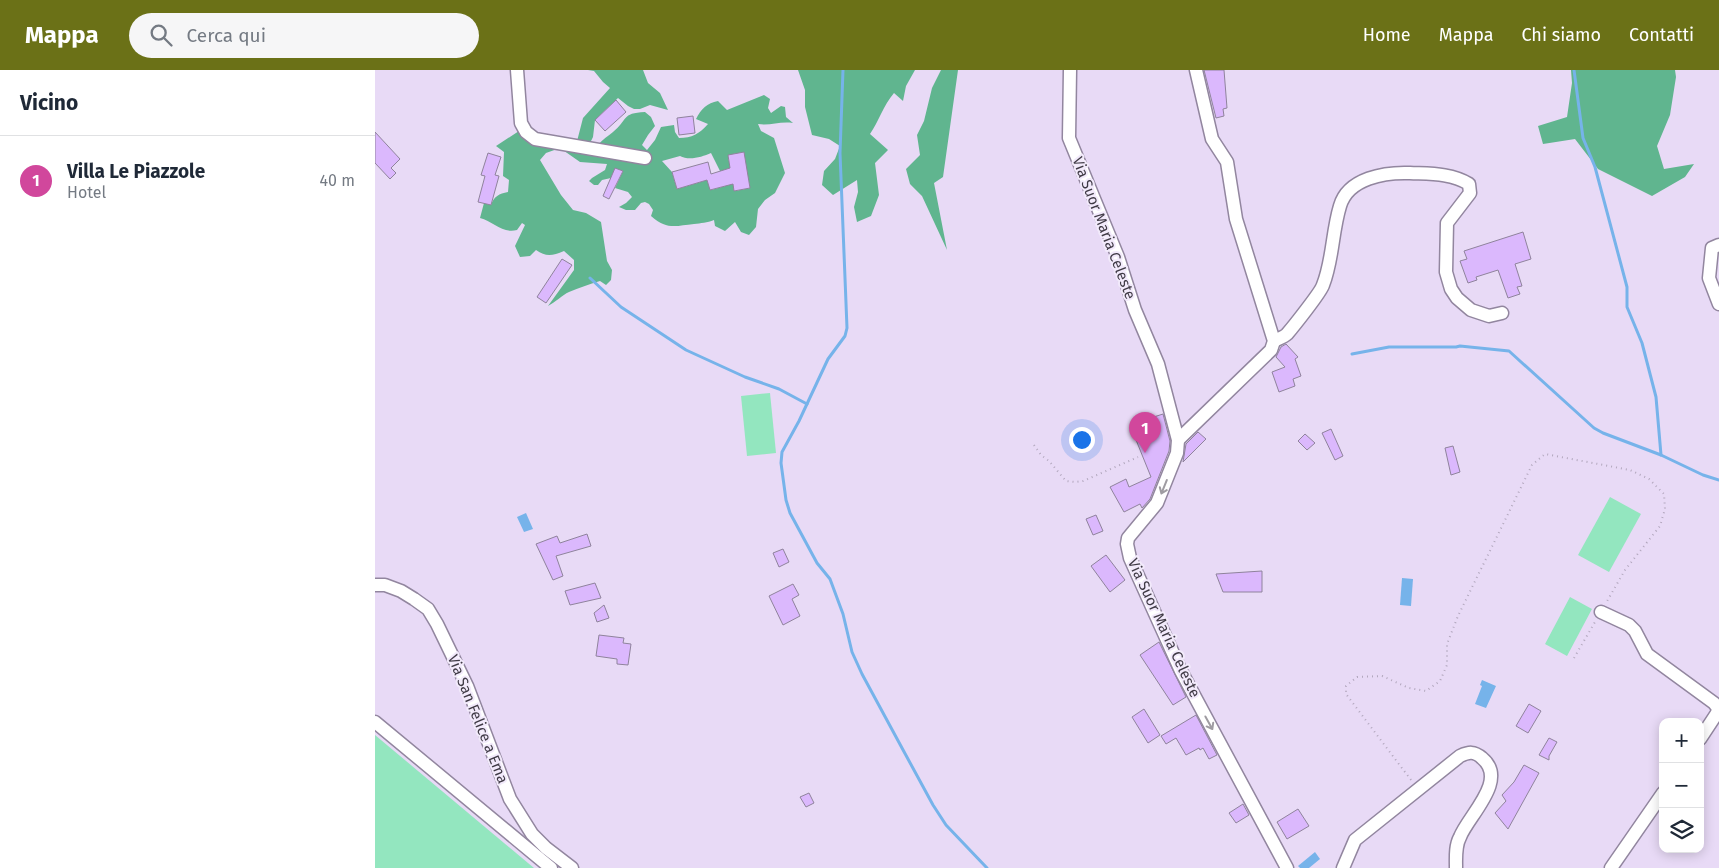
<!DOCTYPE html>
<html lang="it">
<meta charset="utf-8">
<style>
body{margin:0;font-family:"Fira Sans",sans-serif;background:#f6f6f7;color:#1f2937}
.controls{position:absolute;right:15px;bottom:15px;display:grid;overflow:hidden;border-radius:10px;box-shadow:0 2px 12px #0003}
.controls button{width:45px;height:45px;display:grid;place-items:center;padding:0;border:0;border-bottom:1px solid #e0e1e3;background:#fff;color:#1f2937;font:25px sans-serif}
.you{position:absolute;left:706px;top:369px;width:18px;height:18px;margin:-12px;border:4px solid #fff;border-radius:50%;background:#1a73e8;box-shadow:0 0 0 8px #1a73e833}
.badge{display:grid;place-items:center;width:32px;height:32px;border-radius:50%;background:#6b7117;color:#fff;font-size:16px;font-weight:700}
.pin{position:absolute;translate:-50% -41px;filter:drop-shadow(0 1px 2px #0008)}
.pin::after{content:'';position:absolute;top:26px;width:18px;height:15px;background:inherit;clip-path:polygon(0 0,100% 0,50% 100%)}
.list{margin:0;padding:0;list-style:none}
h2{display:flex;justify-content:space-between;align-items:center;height:65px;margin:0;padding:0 20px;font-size:21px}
h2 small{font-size:16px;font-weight:400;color:#747a83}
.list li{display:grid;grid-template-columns:32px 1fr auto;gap:15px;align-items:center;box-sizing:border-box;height:90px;padding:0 20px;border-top:1px solid #e0e1e3}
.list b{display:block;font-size:19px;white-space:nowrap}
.list p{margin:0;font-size:16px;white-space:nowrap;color:#747a83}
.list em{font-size:16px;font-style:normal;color:#747a83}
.icon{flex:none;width:28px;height:28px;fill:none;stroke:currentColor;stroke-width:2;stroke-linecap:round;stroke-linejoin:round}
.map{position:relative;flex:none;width:1344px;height:798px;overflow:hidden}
header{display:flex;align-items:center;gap:30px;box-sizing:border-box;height:70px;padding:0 25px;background:#6b7117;color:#fff}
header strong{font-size:24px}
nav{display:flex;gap:28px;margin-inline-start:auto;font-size:18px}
.search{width:350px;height:45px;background:#f6f6f7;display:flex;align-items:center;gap:12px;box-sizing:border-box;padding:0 18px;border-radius:28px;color:#747a83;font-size:19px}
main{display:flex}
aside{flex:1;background:#fff}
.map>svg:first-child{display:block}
</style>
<header>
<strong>Mappa</strong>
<div class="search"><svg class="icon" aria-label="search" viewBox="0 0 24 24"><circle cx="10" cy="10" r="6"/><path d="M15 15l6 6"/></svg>Cerca qui</div>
<nav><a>Home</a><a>Mappa</a><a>Chi siamo</a><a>Contatti</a></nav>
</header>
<main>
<aside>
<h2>Vicino<small></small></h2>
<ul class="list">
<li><span class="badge" style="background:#d1479c">1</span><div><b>Villa Le Piazzole</b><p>Hotel</p></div><em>40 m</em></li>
</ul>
</aside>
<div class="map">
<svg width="1344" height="798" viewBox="0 0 1344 798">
<rect width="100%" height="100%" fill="#e8daf6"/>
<g fill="#93e6bf">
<polygon points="395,323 401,383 372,386 366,326"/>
<polygon points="1235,427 1266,444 1234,502 1203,485"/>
<polygon points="1195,527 1217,539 1192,586 1170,574"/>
<polygon points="0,665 159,798 0,798"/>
</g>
<g fill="#60b58f" fill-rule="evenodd">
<path d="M 213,0 L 268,0 L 273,13 L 285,23 L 293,40 L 275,35 L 265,39 L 259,39 L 253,36 L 243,28 L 220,50 L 218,67 L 215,73 L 223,75 C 228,69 233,66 238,62 C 253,50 246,43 270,42 L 276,47 L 280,56 L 273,65 L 267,75 L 272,80 L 280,70 L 286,57 L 299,55 L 300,62 L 304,68 C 317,68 324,64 333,54 L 321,49 C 326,39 332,33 343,31 L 352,40 L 389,25 L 395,29 L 393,38 L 396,43 L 406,36 L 410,37 L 411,47 L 418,53 C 405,51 395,56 383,54 L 386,61 L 399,68 L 410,103 L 400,123 L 390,130 L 383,139 L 381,157 L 374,165 L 366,162 L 360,152 L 350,161 L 340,156 L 339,150 C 332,153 326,153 319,154 C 300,156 292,160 276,146 L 278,140 L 274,134 L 270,132 L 266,133 L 260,140 L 251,140 L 244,137 L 251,133 L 257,127 L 253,122 L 240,118 L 248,101 L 240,99 L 236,108 L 227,110 L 223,115 L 219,115 L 214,111 L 217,108 L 230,100 L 232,94 L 205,92 L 185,78 L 171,83 L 165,90 L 186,125 L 198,140 L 211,143 L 226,152 L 232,191 L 237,200 L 236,210 L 231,215 L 225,211 C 214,214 204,218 194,222 C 187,225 181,232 173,236 L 199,200 L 199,190 L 189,181 C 177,186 171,187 161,180 L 155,186 L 145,187 L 140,176 L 150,155 L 147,153 L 142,160 C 127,164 118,151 105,148 L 109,133 L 116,135 C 119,126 124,124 133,122 L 134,110 L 128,106 L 129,82 L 121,76 L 144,61 L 200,79 L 208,48 L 235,18 L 228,12 L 219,1 ZM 336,83 L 345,101 L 350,116 L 336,120 L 332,110 L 302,119 L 297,102 L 287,91 L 305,86 C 314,91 327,87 336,83 ZM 368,83 L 375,118 L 360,121 L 353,86 Z"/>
<path d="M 423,0 L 540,0 L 531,16 L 528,31 L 519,23 C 508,36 504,51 495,64 L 513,80 L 500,93 L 504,125 L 496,146 L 482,152 L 479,137 L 483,122 L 482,110 L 458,125 L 447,115 L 449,101 L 460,89 L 465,76 L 454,69 L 437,65 L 430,37 L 430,20 Z"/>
<polygon points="566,0 583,0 568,107 559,113 572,180 547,126 535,114 531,99 545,85 542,65 549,51 557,18"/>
<polygon points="1196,0 1300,0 1301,7 1295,45 1282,76 1289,99 1319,94 1310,107 1277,126 1223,99 1200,69 1168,74 1163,56 1192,47 1197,13"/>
</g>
<g fill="#76b3ea">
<polygon points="151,443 158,459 149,462 142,447"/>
<polygon points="1027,508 1038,509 1036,536 1025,535"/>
<polygon points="1107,610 1121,616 1111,638 1100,634 1107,616 1105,615"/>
<polygon points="940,782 945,789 934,798 925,798 923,796"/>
</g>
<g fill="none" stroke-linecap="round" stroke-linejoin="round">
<g stroke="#76b3ea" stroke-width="3">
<polyline points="468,0 465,83 472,258 470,266 453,289 424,351 407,382 406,393 411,430 415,443 442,493 455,509 468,544 477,582 487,604 527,678 558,735 571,755 612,798"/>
<polyline points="1199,0 1208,68 1220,97 1252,217 1252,237 1267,273 1281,327 1286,385"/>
<polyline points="215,208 246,237 311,280 370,307 404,319 432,334"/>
<polyline points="977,284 1014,277 1081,277 1085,276 1134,281 1219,358 1228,363 1286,385 1328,405 1344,410"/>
</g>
</g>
<g fill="#dbb8fd" stroke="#8f839c">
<polygon points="829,0 849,0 852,38 848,39 849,46 841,48"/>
<polygon points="241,30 251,42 230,61 220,50"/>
<polygon points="318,46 320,63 304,65 302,48"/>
<polygon points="0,62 25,89 16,98 21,103 15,109 0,93"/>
<polygon points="369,82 375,118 359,121 358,114 335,120 332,110 302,119 297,102 333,92 336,104 355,98 353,85"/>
<polygon points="113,83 126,87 120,105 124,106 116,135 103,132 110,106 106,105"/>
<polygon points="240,98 248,101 234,129 228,126"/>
<polygon points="1148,162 1156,189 1140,194 1147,216 1142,217 1145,224 1133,228 1123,200 1101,207 1102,210 1093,213 1085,191 1092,189 1089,181"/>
<polygon points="187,189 197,195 171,233 162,227"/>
<polygon points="911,274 923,287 920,289 926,306 918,309 920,316 904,322 897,302 910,297 901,287 906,277"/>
<polygon points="788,344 795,371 794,381 775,429 767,438 765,434 749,442 735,417 751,409 754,417 776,407 757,360 765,357 763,352"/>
<polygon points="956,359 968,386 960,390 947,363"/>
<polygon points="823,362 831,369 808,392 811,374"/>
<polygon points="930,364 940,373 932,380 923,371"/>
<polygon points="1078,376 1085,402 1076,405 1070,378"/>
<polygon points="721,445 728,461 718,465 711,449"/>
<polygon points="212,464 216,476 181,486 188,506 178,510 161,474 182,466 185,473"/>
<polygon points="408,479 414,492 404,497 398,483"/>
<polygon points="731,485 750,510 735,522 716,496"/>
<polygon points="887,501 887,522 848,522 841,504"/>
<polygon points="220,513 226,528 195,535 190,521"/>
<polygon points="418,514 424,525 417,529 425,546 408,555 394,526"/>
<polygon points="229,535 234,548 222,552 219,543"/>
<polygon points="224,565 249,568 248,573 256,574 253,595 242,594 242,589 221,586"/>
<polygon points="784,572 811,627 798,635 765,585"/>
<polygon points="1154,634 1166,641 1153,663 1141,656"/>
<polygon points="769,639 785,665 773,673 757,647"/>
<polygon points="821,645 842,685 834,689 828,678 825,680 824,678 811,685 801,668 791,674 786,666"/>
<polygon points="1174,668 1182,672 1174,686 1174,690 1164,685"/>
<polygon points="1149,695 1164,703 1133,759 1120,743 1131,731 1127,725 1139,712"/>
<polygon points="434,723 439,733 431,737 425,727"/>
<polygon points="868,734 874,745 861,753 854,743"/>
<polygon points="923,739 934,756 912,769 902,752"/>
</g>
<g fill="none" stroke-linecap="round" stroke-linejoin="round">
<defs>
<g id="minor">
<polyline points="142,0 146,53 151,62 160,69 270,88"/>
<polyline points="695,0 694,68 743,187 760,240 783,294 803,370 802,383 782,433 753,468 752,474 755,488 806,601 912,798"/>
<polyline points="1344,175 1337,178 1334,208 1344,234"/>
<path d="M 899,271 C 903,269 909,267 912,264 C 918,257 946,222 948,215 C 958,190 957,162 965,136 C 973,108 1010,102 1035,103 C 1055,104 1076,103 1094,114 L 1095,123 L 1072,153 L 1071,202 L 1076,219 L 1082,228 L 1096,240 L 1114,246 L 1127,243"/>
<polyline points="803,370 896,280 899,271 861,149 852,92 837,69 821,0"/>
<polyline points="0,515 10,515 26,521 39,529 53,539 62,554 92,616 135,729 157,764 171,778 197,798"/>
<polyline points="1226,542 1254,555 1260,561 1272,584 1339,633 1343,638 1342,643 1325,669"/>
<polyline points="0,652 176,798"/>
<path d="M 968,798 L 980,770 L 1085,686 C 1094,682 1099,681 1107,688 C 1134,710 1093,746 1085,767 C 1080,776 1081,788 1081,798"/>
<polyline points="1236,798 1288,723"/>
</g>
</defs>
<use href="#minor" stroke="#92869f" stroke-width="15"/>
<g stroke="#b2a7bd" stroke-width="2" stroke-dasharray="1 4" stroke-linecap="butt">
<polyline points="659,375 666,385 674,391 691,411 700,412 708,411 763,387"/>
<polyline points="1199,588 1220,552"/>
<polyline points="1036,710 971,624 971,616 982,607 1007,606 1034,618 1051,621 1065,611 1072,595 1072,574 1083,546 1157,395 1170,384 1255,400 1274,409 1289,424 1290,439 1285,456 1250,500 1231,533"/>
</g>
<use href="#minor" stroke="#fff" stroke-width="12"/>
</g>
<defs><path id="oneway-shaft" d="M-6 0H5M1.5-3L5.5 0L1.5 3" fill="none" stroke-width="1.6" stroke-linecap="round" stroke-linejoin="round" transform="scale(1.25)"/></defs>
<g stroke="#9f9ca2">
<use href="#oneway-shaft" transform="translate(789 417) rotate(112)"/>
<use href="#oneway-shaft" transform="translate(834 653) rotate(61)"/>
</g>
<g text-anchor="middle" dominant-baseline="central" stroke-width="4" stroke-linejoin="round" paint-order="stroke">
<g font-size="15" fill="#3f3a45" stroke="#f2eafb">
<text transform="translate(729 158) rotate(69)">Via Suor Maria Celeste</text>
<text transform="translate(789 558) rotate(65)">Via Suor Maria Celeste</text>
<text transform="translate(103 649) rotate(68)">Via San Felice a Ema</text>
</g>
</g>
</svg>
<div class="controls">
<button>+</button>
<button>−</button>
<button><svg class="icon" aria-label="layers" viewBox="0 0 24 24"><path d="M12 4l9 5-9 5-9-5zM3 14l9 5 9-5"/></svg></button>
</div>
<div class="you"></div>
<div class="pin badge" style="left:770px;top:383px;background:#d1479c">1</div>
</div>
</main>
